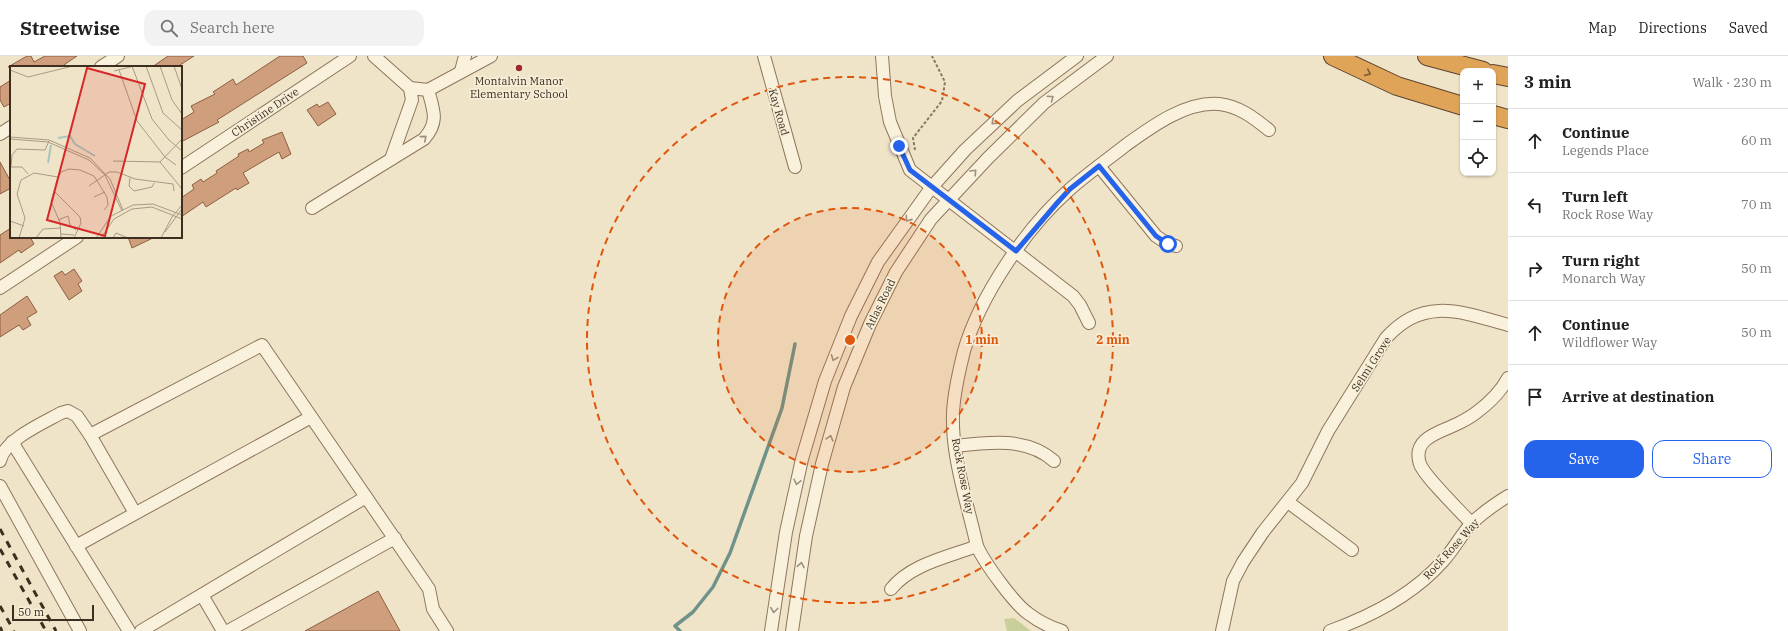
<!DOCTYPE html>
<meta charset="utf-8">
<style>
body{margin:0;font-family:"IBM Plex Serif",serif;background:#f2f2f2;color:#222}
.controls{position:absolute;right:12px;top:12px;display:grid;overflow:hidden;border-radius:8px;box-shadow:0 1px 3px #0004}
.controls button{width:36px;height:36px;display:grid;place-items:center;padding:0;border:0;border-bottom:1px solid #e0e0e0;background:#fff;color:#222;font:20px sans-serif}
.scale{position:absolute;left:12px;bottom:10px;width:82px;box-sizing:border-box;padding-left:4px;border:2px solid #3d2e20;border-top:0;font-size:11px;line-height:14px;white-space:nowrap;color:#3d2e20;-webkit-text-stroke:3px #f7eed8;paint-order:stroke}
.stop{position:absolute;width:12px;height:12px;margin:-9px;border:3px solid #2563eb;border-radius:50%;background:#fff}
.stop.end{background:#2563eb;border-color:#fff;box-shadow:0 1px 4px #0008}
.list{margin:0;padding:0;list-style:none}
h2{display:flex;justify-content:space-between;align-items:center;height:52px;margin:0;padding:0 16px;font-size:17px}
h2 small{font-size:13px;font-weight:400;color:#767676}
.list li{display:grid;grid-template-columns:26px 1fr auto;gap:12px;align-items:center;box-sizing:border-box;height:64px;padding:0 16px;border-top:1px solid #e0e0e0}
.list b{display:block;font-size:15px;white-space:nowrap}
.list p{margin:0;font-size:13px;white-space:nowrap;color:#767676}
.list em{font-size:13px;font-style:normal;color:#767676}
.actions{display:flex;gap:8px;padding:12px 16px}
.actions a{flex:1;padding:9px 0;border:1px solid #2563eb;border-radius:12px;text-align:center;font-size:14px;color:#2563eb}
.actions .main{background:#2563eb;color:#fff}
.icon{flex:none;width:22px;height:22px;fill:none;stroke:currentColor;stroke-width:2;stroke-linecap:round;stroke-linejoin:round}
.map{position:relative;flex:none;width:1508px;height:575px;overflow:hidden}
header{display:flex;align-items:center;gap:24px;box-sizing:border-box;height:56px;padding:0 20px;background:#fff;border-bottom:1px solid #e0e0e0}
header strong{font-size:19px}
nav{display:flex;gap:22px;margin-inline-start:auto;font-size:14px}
.search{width:280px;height:36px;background:#f2f2f2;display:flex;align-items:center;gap:10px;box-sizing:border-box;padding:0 14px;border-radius:12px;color:#767676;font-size:15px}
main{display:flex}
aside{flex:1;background:#fff}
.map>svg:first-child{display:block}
</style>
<header>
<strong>Streetwise</strong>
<div class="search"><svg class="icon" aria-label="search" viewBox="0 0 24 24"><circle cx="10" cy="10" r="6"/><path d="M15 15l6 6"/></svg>Search here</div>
<nav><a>Map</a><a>Directions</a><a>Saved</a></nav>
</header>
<main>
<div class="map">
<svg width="1508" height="575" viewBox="0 0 1508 575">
<rect width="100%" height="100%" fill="#f0e4c8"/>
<polygon fill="#c9cf9b" points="1014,562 1031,575 1007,575 1004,563"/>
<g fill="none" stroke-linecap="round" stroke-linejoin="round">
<polyline stroke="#6f938a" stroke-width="3.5" points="680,575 675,570 693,556 713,531 730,497 782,352 795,288"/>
</g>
<g fill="#cf9f7d" stroke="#8d5f41">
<polygon points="27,0 31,0 34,6 45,0 77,0 61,11 8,11"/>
<polygon points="168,0 194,0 177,11 152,11"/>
<polygon points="280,0 303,0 307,7 217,64 219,66 181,86 181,64 194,56 191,50 215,38 213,36 233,23 236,29"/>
<polygon points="11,24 11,47 4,51 0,44 0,31"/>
<polygon points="328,46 336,58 318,70 307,54 317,48 319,51"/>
<polygon points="282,76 291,98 282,103 279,96 265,104 243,117 249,127 237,134 236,132 206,151 203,146 181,161 181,142 194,133 192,129 201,123 203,126 217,117 216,115 239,100 238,98 248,93 249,96 264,87 262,84"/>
<polygon points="0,106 11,126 11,132 0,138"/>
<polygon points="11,172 11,181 30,181 34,188 21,197 19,194 0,207 0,179"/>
<polygon points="128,181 155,181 132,192"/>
<polygon points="74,213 82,225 78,228 82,235 69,244 54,220 62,215 65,219"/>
<polygon points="27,240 37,256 27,262 31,269 23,274 19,269 0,281 0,259"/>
<polygon points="378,535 400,575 305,575"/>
</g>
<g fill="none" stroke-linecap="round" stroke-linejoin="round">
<defs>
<g id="minor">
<polyline points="764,0 795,111"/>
<polyline points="882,0 885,40 890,66 910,114 1073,240 1080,249 1089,267"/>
<polyline points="101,11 118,0"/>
<polyline points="461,15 465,0"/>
<polyline points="428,34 491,0"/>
<polyline points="0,78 11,71"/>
<polyline points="391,103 412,44 410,32"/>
<polyline points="1099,110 1156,180 1168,188 1176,190"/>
<polyline points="181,112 350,0"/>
<path d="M 312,152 L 424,83 C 439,66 434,55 428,34 L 410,32 L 374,0"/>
<polyline points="0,232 77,181"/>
<polyline points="90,379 135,457"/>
<polyline points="12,386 129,575"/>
<path d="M 955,390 C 989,386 1027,381 1054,405"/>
<path d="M 0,405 C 4,384 43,367 61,357 L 68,355 L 77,360 L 90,379 L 262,289 L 429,533 L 433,553 L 447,575"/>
<polyline points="0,430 80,575"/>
<polyline points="1288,446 1352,494"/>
<path d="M 1472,468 C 1461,456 1424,420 1420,408 C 1411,381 1442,376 1459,367 C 1465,364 1472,360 1477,356 C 1489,347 1501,335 1508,322"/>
<polyline points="76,490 311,361"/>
<path d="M 891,533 C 911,508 948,501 977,490"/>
<polyline points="202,539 223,575"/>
<polyline points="141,575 366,441"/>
<polyline points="228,575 395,482"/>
<polyline points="771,575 786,476 802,403 825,325 851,260 878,206 931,132 965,94 1017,45 1077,0"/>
<polyline points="792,575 806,480 822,408 844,331 870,268 896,216 931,163 988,102 1044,47 1107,0"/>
<path d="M 1062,575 C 1050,571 1038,565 1029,558 C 1014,548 984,506 977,490 C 967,445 948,391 954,345 C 956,328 960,311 964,295 C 980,240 1026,172 1069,134 C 1087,118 1107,104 1126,89 C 1151,71 1186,45 1219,48 C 1239,50 1254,62 1269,74"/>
<path d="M 1222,575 L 1233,525 L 1243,506 L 1263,476 L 1302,427 L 1328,375 L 1386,282 C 1423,240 1462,256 1508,269"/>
<path d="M 1330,575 C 1372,560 1413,539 1443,505 C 1454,493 1461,479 1471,468 C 1482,457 1495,448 1508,440"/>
</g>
<g id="highway">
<polyline points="1333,0 1397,30 1463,50"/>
<polyline points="1427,0 1483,15"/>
<polyline points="1493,18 1508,21"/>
<polyline points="1493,59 1508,63"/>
</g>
</defs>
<use href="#minor" stroke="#8d765c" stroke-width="14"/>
<use href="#highway" stroke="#5b4430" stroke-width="20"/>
<polyline stroke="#8d765c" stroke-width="2" stroke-dasharray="3 2" stroke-linecap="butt" points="915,94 913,82 942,45 945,26 932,0"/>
<use href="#minor" stroke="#faf1dc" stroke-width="12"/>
<use href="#highway" stroke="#e0a458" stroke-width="18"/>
<g stroke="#3d2e20" stroke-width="3" stroke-dasharray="7 7" stroke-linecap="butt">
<polyline points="0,473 56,575"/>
<polyline points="0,493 46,575"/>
<polyline points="0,550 14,575"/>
<polyline points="0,571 2,575"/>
</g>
</g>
<defs><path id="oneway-chevron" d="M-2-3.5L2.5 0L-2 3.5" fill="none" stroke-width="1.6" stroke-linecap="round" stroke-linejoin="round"/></defs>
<use stroke="#7e5d36" href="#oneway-chevron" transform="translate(1368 17) rotate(24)"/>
<g stroke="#9c907e">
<use href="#oneway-chevron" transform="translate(1051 42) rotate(-37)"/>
<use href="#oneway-chevron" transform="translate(994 66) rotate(138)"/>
<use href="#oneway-chevron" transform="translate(424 82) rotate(-40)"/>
<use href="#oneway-chevron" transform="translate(974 116) rotate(-47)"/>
<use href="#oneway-chevron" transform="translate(908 163) rotate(125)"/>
<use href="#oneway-chevron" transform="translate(834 302) rotate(112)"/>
<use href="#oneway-chevron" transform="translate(830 382) rotate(-74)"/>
<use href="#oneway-chevron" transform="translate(797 426) rotate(103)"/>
<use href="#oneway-chevron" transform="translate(801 509) rotate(-80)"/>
<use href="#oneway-chevron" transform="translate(774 554) rotate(97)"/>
</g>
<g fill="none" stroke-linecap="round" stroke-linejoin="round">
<polyline stroke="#2563eb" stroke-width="5" points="899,90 910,114 1016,195 1058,146 1070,133 1099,110 1156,180 1168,188"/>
</g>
<circle cx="850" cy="284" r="132" fill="#df570d" fill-opacity=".12"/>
<g fill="none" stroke="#df570d" stroke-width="2" stroke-dasharray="7 5">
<circle cx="850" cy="284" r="132"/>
<circle cx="850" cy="284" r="263"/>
</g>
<circle fill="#9e2a2b" stroke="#f7eed8" stroke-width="1.5" cx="519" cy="12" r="4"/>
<g text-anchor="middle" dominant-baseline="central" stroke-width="3.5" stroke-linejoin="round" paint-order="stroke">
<g font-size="11" fill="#3d2e20" stroke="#f7eed8">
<text x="519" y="25">Montalvin Manor<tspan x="519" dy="13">Elementary School</tspan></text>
</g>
<g font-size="11" fill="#3d2e20" stroke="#f7eed8">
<text transform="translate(265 56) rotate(-34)">Christine Drive</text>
<text transform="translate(779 56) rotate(74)">Kay Road</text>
<text transform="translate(880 248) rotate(-64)">Atlas Road</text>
<text transform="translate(1371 308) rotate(-57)">Selmi Grove</text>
<text transform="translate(963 420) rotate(79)">Rock Rose Way</text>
<text transform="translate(1451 493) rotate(-48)">Rock Rose Way</text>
</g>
</g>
<g transform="translate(10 10)">
<rect width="172" height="172" fill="#f0e4c8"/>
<path fill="none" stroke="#a9c4bc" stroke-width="2" d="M 48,72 L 60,70 L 65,78 L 85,90M 38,97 L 41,79"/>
<path fill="none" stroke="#a89b85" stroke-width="1" d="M 122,0 L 142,53 L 159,74 L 172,85M 136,0 L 153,47 L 172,64M 150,0 L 162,34 L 172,48M 164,0 L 172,23M 0,4 L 18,11 L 63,0M 109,4 L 127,55 L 155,91 L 166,99M 104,5 L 124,0M 0,71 L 39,74 L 80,92 L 100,113 L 113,144M 0,73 L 38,76 L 79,94 L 95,109 L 112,145M 103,95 L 150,96 L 172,123M 150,96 L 172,73M 1,101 L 2,89 L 7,83 L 35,84 L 39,75M 1,101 L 12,101 L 18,108M 120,112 L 119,120 L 124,125 L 142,121 L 144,117M 79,120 L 99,106 L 107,106 L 125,113 L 163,118 L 164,125M 44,125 L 70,151 L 71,157 L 64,172M 84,131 L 95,126M 48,154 L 58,150 L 60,159 L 66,164M 0,155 L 14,160M 155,166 L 172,143M 51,168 L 64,169M 9,172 L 15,152 L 7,128 L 11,114 L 24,107 L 48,111M 26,172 L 33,163 L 51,162M 51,172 L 50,156 L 41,136 L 47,114 L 51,106 L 59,103 L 70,104 L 84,110 L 97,131 L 98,139 L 94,144M 86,172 L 101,150 L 123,139 L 143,138 L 172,149M 91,172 L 104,153 L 122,143 L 142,141 L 172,153M 103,172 L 106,167 L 118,172M 151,172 L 162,151 L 172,139"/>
<path fill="#d62828" fill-opacity="0.15" stroke="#d62828" stroke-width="2" d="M 77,2 L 135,18 L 95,170 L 37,154 Z"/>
<rect width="172" height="172" fill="none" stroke="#3d2e20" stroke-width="2"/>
</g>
<circle cx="850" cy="284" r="6" fill="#df570d" stroke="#f7eed8" stroke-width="2"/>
<g font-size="12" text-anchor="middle" font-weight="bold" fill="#df570d" stroke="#f7eed8" stroke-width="3.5" stroke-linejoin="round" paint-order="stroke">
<text x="982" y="288">1 min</text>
<text x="1113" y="288">2 min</text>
</g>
</svg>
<div class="controls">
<button>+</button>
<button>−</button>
<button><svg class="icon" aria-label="locate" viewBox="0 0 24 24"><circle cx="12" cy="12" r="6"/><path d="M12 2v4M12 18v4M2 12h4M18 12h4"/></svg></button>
</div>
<div class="scale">50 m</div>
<div class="stop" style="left:1168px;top:188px"></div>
<div class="stop end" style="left:899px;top:90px"></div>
</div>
<aside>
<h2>3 min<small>Walk · 230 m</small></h2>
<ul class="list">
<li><svg class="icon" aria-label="ahead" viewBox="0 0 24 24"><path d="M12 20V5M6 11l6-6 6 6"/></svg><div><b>Continue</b><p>Legends Place</p></div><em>60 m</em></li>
<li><svg class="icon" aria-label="left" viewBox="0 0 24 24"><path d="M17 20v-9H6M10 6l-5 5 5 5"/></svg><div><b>Turn left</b><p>Rock Rose Way</p></div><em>70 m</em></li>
<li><svg class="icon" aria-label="right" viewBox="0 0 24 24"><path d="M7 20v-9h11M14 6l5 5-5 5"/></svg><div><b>Turn right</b><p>Monarch Way</p></div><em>50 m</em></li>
<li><svg class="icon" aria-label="ahead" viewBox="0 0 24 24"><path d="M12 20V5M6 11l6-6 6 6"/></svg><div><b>Continue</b><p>Wildflower Way</p></div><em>50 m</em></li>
<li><svg class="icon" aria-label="arrive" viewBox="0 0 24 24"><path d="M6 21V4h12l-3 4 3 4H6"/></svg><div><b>Arrive at destination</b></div></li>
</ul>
<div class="actions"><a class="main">Save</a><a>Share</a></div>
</aside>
</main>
